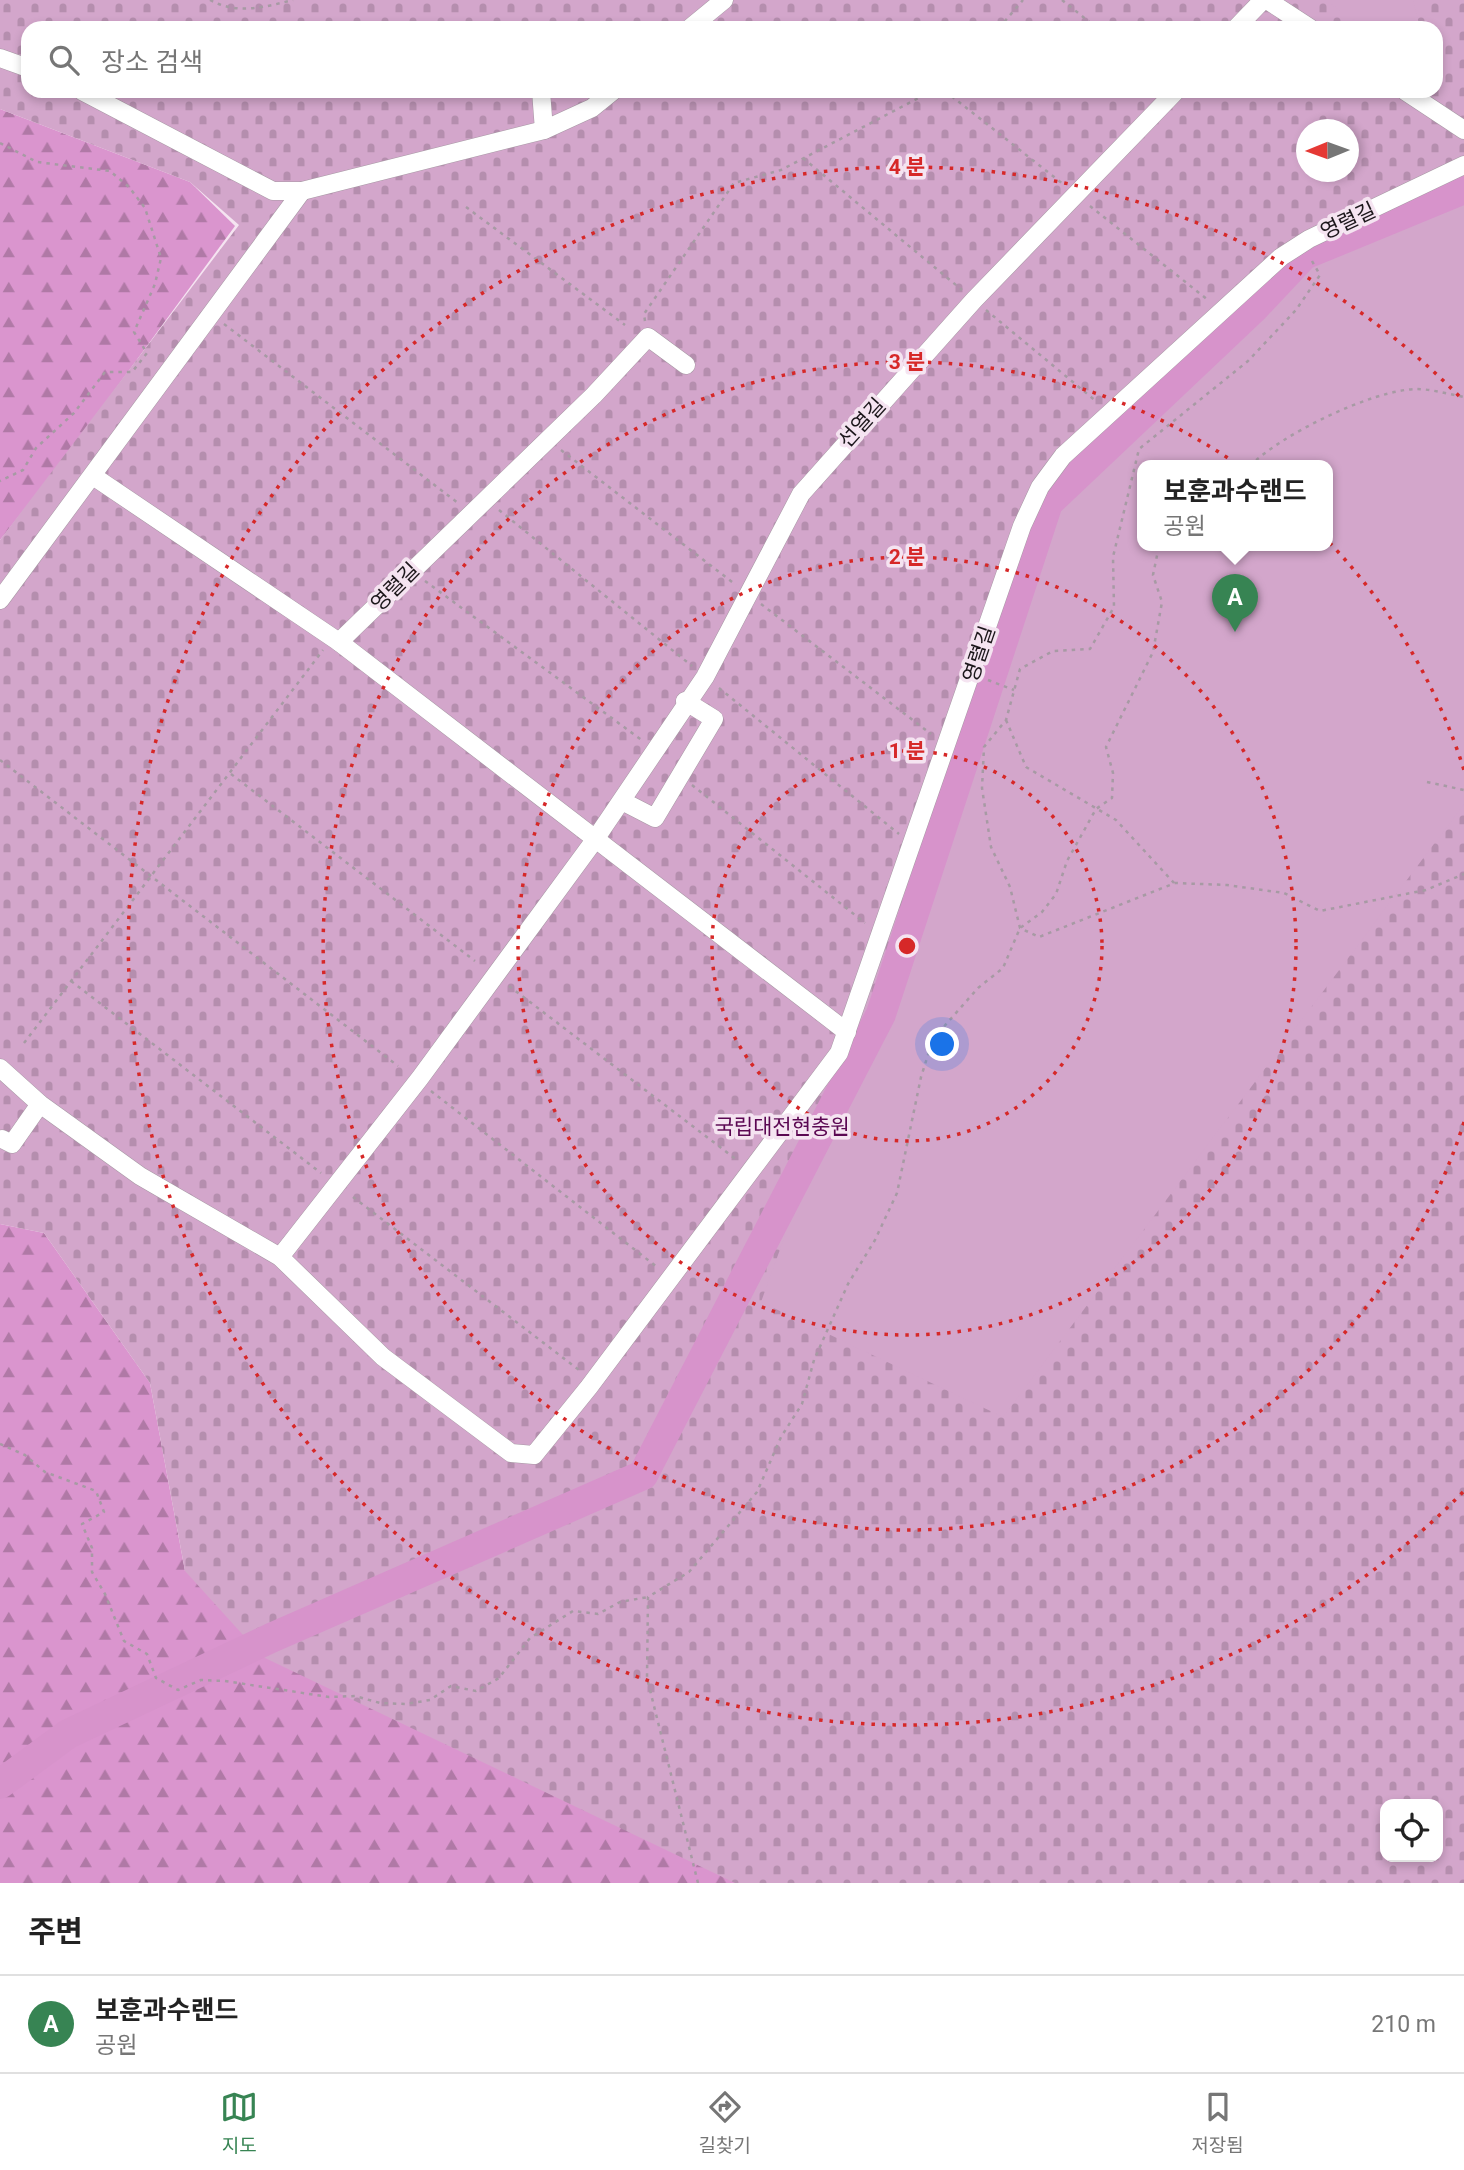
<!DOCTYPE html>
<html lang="ko">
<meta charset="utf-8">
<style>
body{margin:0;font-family:Roboto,"Noto Sans KR",sans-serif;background:#f2f2f2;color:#222}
.controls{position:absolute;right:21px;bottom:21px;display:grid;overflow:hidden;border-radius:14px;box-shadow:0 4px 10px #0003}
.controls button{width:63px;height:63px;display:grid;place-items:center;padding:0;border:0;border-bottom:2px solid #e0e0e0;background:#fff;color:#222;font:35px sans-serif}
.compass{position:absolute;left:1296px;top:119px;width:63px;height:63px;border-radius:50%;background:#fff;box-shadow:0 4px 10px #0003;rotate:269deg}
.you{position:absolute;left:943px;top:1045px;width:24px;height:24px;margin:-18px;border:5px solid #fff;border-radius:50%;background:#1a73e8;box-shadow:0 0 0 10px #1a73e833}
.badge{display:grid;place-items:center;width:46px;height:46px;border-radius:50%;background:#378453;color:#fff;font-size:23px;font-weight:700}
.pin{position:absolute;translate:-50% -58px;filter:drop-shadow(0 2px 4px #0008)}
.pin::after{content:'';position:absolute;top:37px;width:24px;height:21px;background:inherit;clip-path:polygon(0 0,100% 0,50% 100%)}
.popup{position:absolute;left:1137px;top:460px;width:196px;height:91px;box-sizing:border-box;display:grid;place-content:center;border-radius:14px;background:#fff;filter:drop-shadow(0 2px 5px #0005);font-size:23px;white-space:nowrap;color:#767676}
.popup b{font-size:26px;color:#222}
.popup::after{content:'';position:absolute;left:50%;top:100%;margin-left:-14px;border:14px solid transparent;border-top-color:#fff}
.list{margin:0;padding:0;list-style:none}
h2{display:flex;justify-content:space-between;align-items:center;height:91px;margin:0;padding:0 28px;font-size:30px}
h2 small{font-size:23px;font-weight:400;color:#767676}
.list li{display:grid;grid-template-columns:46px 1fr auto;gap:21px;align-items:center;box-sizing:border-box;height:98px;padding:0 28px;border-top:2px solid #e0e0e0}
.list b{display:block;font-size:26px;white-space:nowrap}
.list p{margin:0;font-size:23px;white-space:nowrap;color:#767676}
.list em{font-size:23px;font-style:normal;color:#767676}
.icon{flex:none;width:38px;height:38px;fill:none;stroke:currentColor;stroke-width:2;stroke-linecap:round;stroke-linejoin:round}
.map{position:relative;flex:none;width:1464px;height:1883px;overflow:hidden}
.search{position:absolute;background:#fff;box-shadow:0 4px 10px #0003;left:21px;right:21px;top:21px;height:77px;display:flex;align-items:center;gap:18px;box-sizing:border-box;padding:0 24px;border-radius:21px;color:#767676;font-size:26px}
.sheet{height:189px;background:#fff}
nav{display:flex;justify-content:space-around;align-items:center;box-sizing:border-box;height:98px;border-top:2px solid #e0e0e0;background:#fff;font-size:19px;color:#767676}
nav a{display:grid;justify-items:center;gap:4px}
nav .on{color:#378453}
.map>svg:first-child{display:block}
</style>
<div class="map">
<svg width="1464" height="1883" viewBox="0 0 1464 1883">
<defs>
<pattern id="forest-firs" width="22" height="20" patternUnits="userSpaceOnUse" patternTransform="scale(1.75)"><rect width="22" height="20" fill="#da95ce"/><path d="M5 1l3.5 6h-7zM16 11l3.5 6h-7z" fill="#b079a6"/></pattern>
<pattern id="cemetery-stones" width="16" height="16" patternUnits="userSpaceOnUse" patternTransform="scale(1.75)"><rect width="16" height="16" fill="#d3a6cb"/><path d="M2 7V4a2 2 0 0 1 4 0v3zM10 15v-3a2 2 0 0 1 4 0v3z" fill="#b58eae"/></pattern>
</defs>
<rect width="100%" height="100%" fill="#f5e4f1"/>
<g fill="url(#forest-firs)" fill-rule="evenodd">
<polygon points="0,109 190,182 235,226 61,463 0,540"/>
<path d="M 1464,843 L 1464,1883 L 0,1883 L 0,1224 L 44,1233 L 150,1383 L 185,1571 ZM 1385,1804 L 1438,1804 L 1438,1857 L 1385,1857 Z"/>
</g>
<path fill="url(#cemetery-stones)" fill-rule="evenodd" d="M 0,0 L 1464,0 L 1464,1883 L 735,1883 L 263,1657 L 185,1571 L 150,1383 L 44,1233 L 0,1224 L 0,540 L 239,225 L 190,182 L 0,109 ZM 28,28 L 1436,28 L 1436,91 L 28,91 ZM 1306,130 L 1348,130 L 1348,172 L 1306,172 ZM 1142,466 L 1328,466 L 1328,546 L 1142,546 ZM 1385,1804 L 1438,1804 L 1438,1857 L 1385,1857 Z"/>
<g fill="#d3a6cb" fill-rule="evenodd">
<polygon points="1325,0 1413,0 1420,28 1366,28"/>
<path d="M 1464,180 L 1464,804 L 1003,1417 L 761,1302 L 928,840 L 1070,461 L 1241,299 L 1324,239 ZM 1142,466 L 1328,466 L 1328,546 L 1142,546 Z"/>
</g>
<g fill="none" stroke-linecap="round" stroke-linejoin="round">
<polyline stroke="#d793cb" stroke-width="30" points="0,1784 68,1734 271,1638 643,1475 881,1014 1048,503 1255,307 1304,255 1464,189"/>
<defs>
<g id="minor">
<polyline points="1267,0 1310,28"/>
<polyline points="690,28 724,0"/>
<polyline points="1236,28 1263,0"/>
<polyline points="0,58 28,68"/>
<polyline points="82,91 273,191 302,191 544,130 592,108 613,91"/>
<polyline points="541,91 544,130"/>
<polyline points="1405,91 1464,130"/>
<polyline points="686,365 648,337 594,395 339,642 847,1032"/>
<polyline points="93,476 339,642"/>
<polyline points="0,600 302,191"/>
<polyline points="622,801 655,818 714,719 685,701"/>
<polyline points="0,1068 40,1104 140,1176 280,1257 383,1357 511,1453 534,1455 589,1387 839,1053 1022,526 1040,487 1063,456 1281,257 1309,239 1464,165"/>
<polyline points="2,1139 12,1144 40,1104"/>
<polyline points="280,1257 420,1078 594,841 705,677 801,494 974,300 1176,91"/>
</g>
</defs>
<use href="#minor" stroke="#a798a4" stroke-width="19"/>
<g stroke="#a79aa4" stroke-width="2.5" stroke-dasharray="3.5 5" stroke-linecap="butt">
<path d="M 210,0 C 237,15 265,7 293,0"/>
<polyline points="1062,0 1097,28"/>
<polyline points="999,28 1023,0"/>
<polyline points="945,91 1063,184"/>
<polyline points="0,143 37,162 110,171 129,187 145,208 161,258 155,284 134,332 147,353 132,372 105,372 74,413 36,448 23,470 0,481"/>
<polyline points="803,158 962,290"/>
<polyline points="1090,206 1208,300"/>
<polyline points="466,207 625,325"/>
<polyline points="1312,261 1320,275 1296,310 1248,361 1139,449 1113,557 1114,607 1090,649 1053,651 1020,669 1006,720 984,747 982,788 991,847 1010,887 1020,928 1039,937 1175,883 1227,885 1284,893 1320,911 1426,890 1464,874"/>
<polyline points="986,310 1097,402"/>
<polyline points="645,321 644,314 734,183 781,170 932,91"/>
<polyline points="224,324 458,503"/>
<polyline points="561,450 736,585"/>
<path d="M 1250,466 C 1280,435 1372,390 1416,389 C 1431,389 1448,394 1464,397"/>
<polyline points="499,510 692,666"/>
<polyline points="425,581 643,741"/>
<polyline points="761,604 931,734"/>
<polyline points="988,680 1014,690"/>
<polyline points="719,688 899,834"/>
<polyline points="1006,720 1026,767 1116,820 1174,883"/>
<polyline points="0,760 398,1066"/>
<polyline points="231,774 475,961"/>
<polyline points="1427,782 1464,790"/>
<polyline points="692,785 865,923"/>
<polyline points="71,981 321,1173"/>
<polyline points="509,986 737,1160"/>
<polyline points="24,1043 323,650"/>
<polyline points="431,1091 657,1267"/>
<polyline points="353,1197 579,1370"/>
<polyline points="0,1444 25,1455 45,1472 96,1491 104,1512 82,1524 92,1548 92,1572 105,1594 124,1641 147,1654 156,1678 178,1690 201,1680 225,1681 329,1697 355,1696 380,1703 406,1704 430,1700 451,1686 476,1691 499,1678 530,1638 573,1611 598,1614 620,1602 648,1597"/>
<polyline points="698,1883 647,1678 648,1597 689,1572 757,1492 781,1437 802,1404 814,1360 848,1284 875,1240 897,1193 921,1077 933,1039 978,988 1003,968 1020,928 1042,912 1056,894 1067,861 1096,809 1112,798 1113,773 1106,747 1153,652 1162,602 1153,575 1159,546"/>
</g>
<use href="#minor" stroke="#fff" stroke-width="18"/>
</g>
<g fill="none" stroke="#d62828" stroke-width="3.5" stroke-dasharray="3.5 7">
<circle cx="907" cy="946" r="195"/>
<circle cx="907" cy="946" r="389"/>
<path d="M1464 1122A584 584 0 1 1 1464 770"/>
<path d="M1463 1492A779 779 0 1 1 1463 400"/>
</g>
<g text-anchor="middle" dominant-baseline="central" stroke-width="7" stroke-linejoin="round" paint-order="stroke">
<g font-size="21" fill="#1c171b" stroke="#f5e4f1">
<text transform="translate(1348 221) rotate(-25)">영렬길</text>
<text transform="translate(862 423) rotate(-48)">선열길</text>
<text transform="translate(395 587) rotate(-45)">영렬길</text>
<text transform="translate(979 654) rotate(-71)">영렬길</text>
</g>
<g font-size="21" fill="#5b0752" stroke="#f5e4f1">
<text x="782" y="1127">국립대전현충원</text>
</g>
</g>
<circle cx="907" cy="946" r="10" fill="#d62828" stroke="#f5e4f1" stroke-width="3.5"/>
<g font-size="21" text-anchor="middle" font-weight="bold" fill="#d62828" stroke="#f5e4f1" stroke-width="7" stroke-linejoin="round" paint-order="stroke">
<text x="907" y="174">4 분</text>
<text x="907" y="369">3 분</text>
<text x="907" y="564">2 분</text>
<text x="907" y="758">1 분</text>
</g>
</svg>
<div class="controls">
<button><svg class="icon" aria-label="locate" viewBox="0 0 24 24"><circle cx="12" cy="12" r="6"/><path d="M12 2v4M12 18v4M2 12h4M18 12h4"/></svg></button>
</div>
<svg class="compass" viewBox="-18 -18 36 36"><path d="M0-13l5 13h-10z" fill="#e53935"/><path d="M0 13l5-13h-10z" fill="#767676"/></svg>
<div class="you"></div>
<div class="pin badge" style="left:1235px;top:632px">A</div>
<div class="popup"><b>보훈과수랜드</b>공원</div>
<div class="search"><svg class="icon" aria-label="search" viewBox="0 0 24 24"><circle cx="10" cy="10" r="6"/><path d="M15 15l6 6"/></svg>장소 검색</div>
</div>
<section class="sheet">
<h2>주변<small></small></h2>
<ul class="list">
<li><span class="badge">A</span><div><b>보훈과수랜드</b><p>공원</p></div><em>210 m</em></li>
</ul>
</section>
<nav>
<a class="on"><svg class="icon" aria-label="map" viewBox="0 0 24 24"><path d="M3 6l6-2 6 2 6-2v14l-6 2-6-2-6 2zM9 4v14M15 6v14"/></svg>지도</a>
<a><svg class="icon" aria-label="directions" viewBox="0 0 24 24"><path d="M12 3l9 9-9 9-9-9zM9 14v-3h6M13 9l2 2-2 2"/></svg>길찾기</a>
<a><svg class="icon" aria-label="saved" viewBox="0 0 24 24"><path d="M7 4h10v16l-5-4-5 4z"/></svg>저장됨</a>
</nav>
